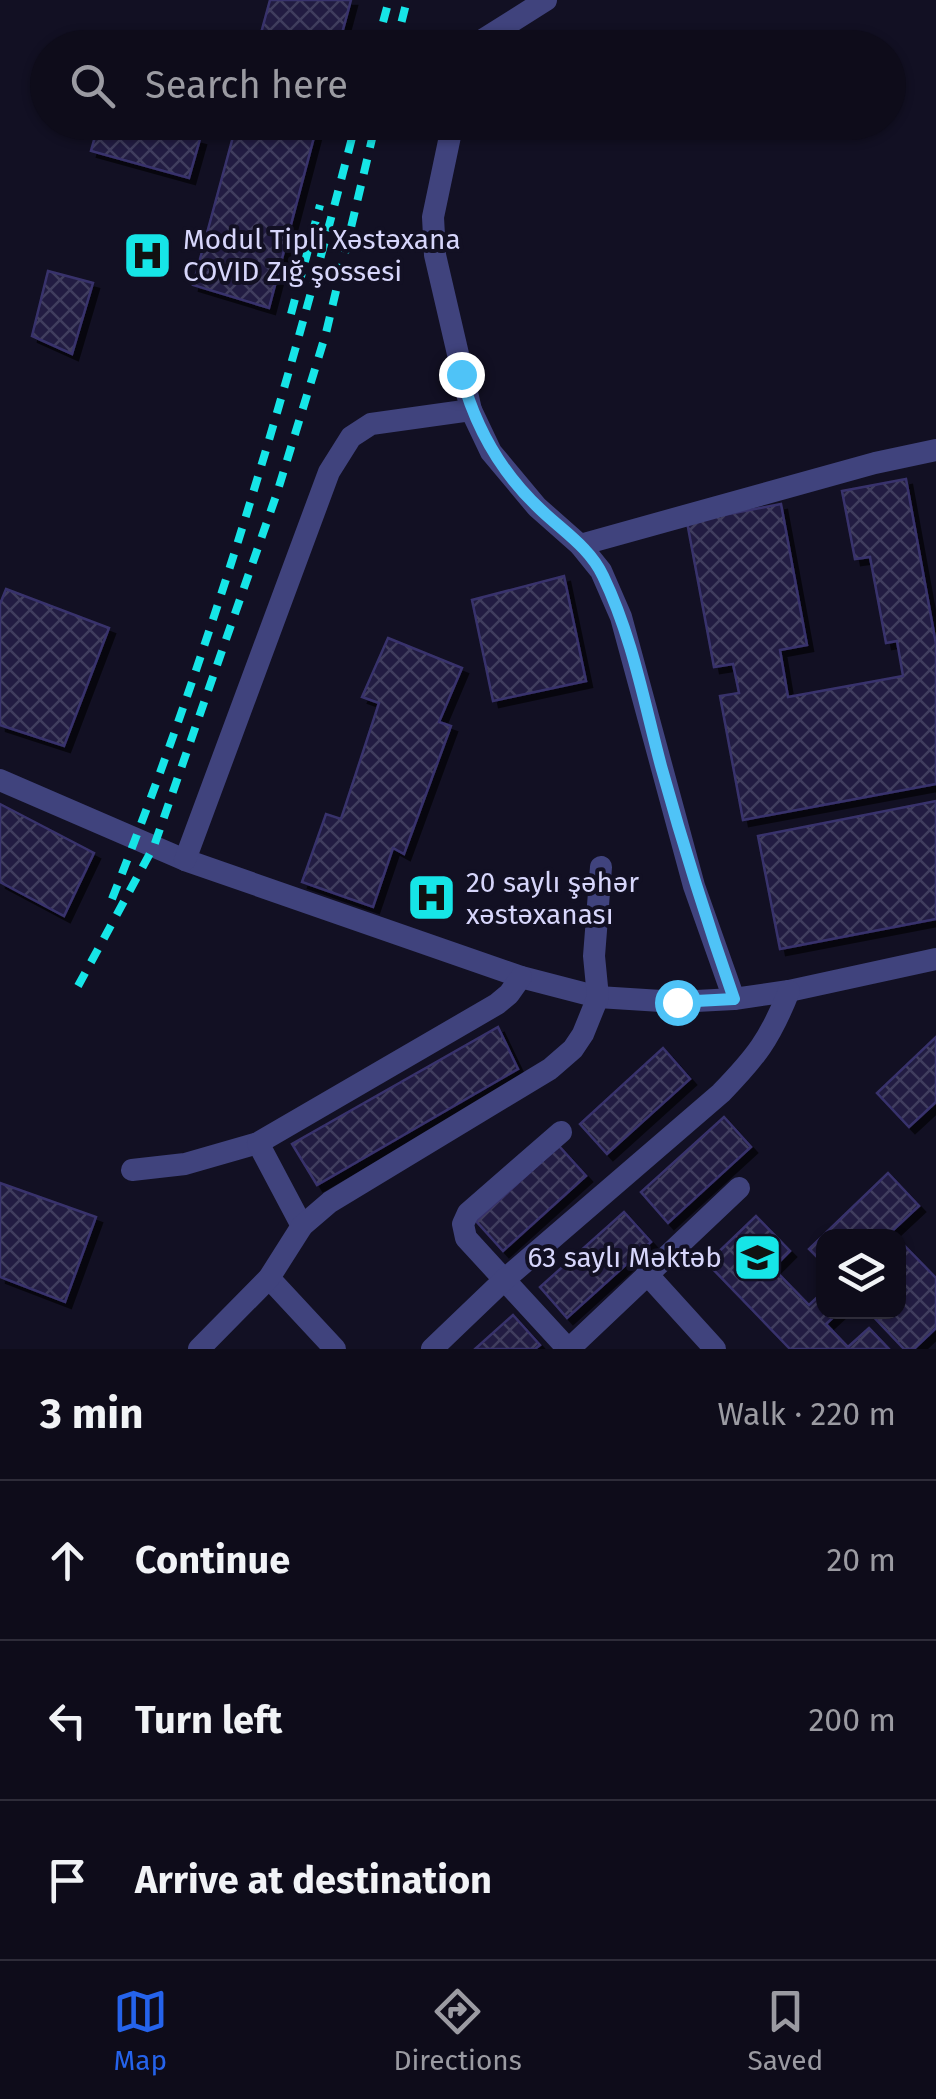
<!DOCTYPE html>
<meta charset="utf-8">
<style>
body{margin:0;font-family:"Fira Sans",sans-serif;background:#171523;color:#f1f3f6}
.controls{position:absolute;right:30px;bottom:30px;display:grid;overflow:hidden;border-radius:20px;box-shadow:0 2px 8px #0004}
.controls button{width:90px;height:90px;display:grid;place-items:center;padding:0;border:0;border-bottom:2px solid #2e2c39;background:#0e0c1a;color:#f1f3f6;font:50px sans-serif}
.stop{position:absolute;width:30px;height:30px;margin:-22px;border:8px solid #4fc3f7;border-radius:50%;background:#fff}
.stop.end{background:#4fc3f7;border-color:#fff;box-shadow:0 2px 10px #0008}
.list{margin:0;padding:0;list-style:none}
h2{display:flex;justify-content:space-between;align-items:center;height:130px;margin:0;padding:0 40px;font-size:42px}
h2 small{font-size:32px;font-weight:400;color:#9b9ba2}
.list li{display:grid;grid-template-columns:65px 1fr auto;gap:30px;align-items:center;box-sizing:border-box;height:160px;padding:0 40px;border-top:2px solid #2e2c39}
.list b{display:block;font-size:38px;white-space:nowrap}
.list em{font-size:32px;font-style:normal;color:#9b9ba2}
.icon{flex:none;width:55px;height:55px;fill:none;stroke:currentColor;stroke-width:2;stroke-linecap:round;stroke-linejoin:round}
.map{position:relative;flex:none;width:936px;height:1349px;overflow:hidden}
.search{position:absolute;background:#0e0c1a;box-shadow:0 2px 8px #0004;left:30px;right:30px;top:30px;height:110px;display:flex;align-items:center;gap:25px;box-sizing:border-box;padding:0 35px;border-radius:55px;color:#9b9ba2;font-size:38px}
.sheet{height:610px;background:#0e0c1a}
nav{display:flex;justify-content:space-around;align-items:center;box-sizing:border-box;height:140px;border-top:2px solid #2e2c39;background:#0e0c1a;font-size:28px;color:#9b9ba2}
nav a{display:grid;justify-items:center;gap:5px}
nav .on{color:#2563eb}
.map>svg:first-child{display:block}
</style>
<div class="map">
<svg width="936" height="1349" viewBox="0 0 936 1349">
<defs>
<pattern id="building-cross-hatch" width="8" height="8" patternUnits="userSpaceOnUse" patternTransform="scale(2.5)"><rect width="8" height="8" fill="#221e42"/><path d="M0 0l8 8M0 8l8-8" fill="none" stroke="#413e5e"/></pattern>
<filter id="shadow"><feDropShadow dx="6" dy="6" stdDeviation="0" flood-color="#0009"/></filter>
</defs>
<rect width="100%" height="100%" fill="#121023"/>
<g fill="url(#building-cross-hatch)" stroke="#39336c" stroke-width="2.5" filter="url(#shadow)">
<polygon points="270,0 351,0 338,48 257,48"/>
<polygon points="99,122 138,122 200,139 189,178 91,151"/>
<polygon points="237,122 318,122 269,308 193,285"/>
<polygon points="48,271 93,283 72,354 32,336"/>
<polygon points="906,479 936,644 936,784 743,820 720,696 739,693 733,664 714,667 687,522 781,504 807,645 780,650 788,697 903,676 897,641 886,643 870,557 855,559 842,491"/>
<polygon points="564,576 586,681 493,701 472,600"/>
<polygon points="6,589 109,628 64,746 0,725 0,604"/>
<polygon points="388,638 462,668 439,722 451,726 404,854 393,848 373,907 302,882 326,814 341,819 379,703 362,697"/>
<polygon points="936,801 936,919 780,949 758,836"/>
<polygon points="0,804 94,853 64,916 0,882"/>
<polygon points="498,1027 518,1069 317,1185 292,1144"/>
<polygon points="936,1037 936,1102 909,1127 877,1093"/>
<polygon points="663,1048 690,1079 607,1154 580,1124"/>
<polygon points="724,1117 751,1147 668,1223 641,1192"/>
<polygon points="559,1146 586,1176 503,1251 476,1221"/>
<polygon points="888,1173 919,1206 891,1232 896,1236 824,1236 824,1264 809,1249"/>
<polygon points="0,1183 96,1217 65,1302 0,1277"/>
<polygon points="624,1212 651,1242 567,1318 540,1287"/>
<polygon points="756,1216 790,1251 773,1268 809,1305 824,1291 824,1312 839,1312 826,1324 848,1347 869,1328 889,1349 790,1349 707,1263"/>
<polygon points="898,1239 936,1278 936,1328 914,1349 904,1349 869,1312 898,1312"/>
<polygon points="513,1315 540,1345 535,1349 475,1349"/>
</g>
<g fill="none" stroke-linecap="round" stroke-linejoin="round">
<g stroke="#40437d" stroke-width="22">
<polyline points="478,48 484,39 546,0"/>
<polyline points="453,122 433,217 435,255 471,410 491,452 537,507 580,545 601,571 621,617 694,886 734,999"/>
<polyline points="580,545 875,463 936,450"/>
<polyline points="0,780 185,860 521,977 598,997 677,1002 734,999 789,991 936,959"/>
<polyline points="185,860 329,472 351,437 371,424 471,410"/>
<polyline points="561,1132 468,1213 463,1224 466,1238 568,1349"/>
<polyline points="132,1170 185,1164 258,1143"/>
<polyline points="302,1226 258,1143 497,1004 509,994 521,977"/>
<polyline points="647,1274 715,1349"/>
<polyline points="269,1278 335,1349"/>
<polyline points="199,1349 269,1278 302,1226 330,1202 550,1069 573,1049 583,1034 598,997 594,956 601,867"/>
<path d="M 432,1349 L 504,1280 L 721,1093 C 756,1057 770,1039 789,991"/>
<polyline points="569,1349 739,1188"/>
</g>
<g stroke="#16e5e7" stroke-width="8" stroke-dasharray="15 12" stroke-linecap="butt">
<polyline points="376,48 389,0"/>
<polyline points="395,48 407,0"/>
<polyline points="291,314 320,205"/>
<path d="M 112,899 C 212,647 289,385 356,122"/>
<polyline points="78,986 154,846 277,493 326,333 376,122"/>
</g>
</g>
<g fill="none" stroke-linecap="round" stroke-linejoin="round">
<path stroke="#4fc3f7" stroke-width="12" d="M 461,374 C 475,427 500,472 541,510 C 563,531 590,548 603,576 C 632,636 644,702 661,766 C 683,845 707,922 734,999 L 677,1002"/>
</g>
<defs>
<symbol id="hospital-square" viewBox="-11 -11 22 22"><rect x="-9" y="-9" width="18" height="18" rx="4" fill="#16e5e7" stroke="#121023"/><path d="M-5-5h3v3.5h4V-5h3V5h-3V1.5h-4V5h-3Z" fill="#111"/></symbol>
<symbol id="school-square" viewBox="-11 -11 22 22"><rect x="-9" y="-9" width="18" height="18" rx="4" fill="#16e5e7" stroke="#121023"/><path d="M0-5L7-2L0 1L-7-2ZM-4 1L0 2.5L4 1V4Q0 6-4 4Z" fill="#111"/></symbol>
</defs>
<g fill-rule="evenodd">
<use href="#hospital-square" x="120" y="228" width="55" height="55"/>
<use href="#hospital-square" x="404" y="870" width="55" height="55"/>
<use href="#school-square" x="730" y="1230" width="55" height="55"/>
</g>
<g text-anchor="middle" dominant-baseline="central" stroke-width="8" stroke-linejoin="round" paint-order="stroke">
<g font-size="28" fill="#d7d6fb" stroke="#121023" text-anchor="start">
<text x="183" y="239">Modul Tipli Xəstəxana<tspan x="183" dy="32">COVID Zığ şossesi</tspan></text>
<text x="466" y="882">20 saylı şəhər<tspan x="466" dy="32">xəstəxanası</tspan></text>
<text x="722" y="1257" text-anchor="end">63 saylı Məktəb</text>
</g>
</g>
</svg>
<div class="controls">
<button><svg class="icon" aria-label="layers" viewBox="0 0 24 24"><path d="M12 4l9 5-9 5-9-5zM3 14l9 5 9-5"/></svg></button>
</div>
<div class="stop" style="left:677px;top:1002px"></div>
<div class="stop end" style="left:461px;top:374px"></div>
<div class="search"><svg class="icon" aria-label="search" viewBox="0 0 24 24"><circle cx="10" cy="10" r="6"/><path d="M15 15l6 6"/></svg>Search here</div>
</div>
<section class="sheet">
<h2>3 min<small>Walk · 220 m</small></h2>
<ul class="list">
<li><svg class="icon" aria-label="ahead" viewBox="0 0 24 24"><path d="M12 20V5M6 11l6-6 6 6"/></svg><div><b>Continue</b></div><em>20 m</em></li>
<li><svg class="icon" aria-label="left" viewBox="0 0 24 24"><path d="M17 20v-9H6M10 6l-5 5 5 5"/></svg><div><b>Turn left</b></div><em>200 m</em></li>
<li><svg class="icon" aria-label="arrive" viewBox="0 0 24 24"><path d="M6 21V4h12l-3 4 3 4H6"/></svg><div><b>Arrive at destination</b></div></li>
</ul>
</section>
<nav>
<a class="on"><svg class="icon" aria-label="map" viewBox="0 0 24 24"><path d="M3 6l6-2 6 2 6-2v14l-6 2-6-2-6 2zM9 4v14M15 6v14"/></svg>Map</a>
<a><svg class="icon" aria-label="directions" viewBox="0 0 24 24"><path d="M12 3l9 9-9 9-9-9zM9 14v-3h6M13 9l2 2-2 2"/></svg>Directions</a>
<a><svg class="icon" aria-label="saved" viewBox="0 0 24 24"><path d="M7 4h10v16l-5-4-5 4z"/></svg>Saved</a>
</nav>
